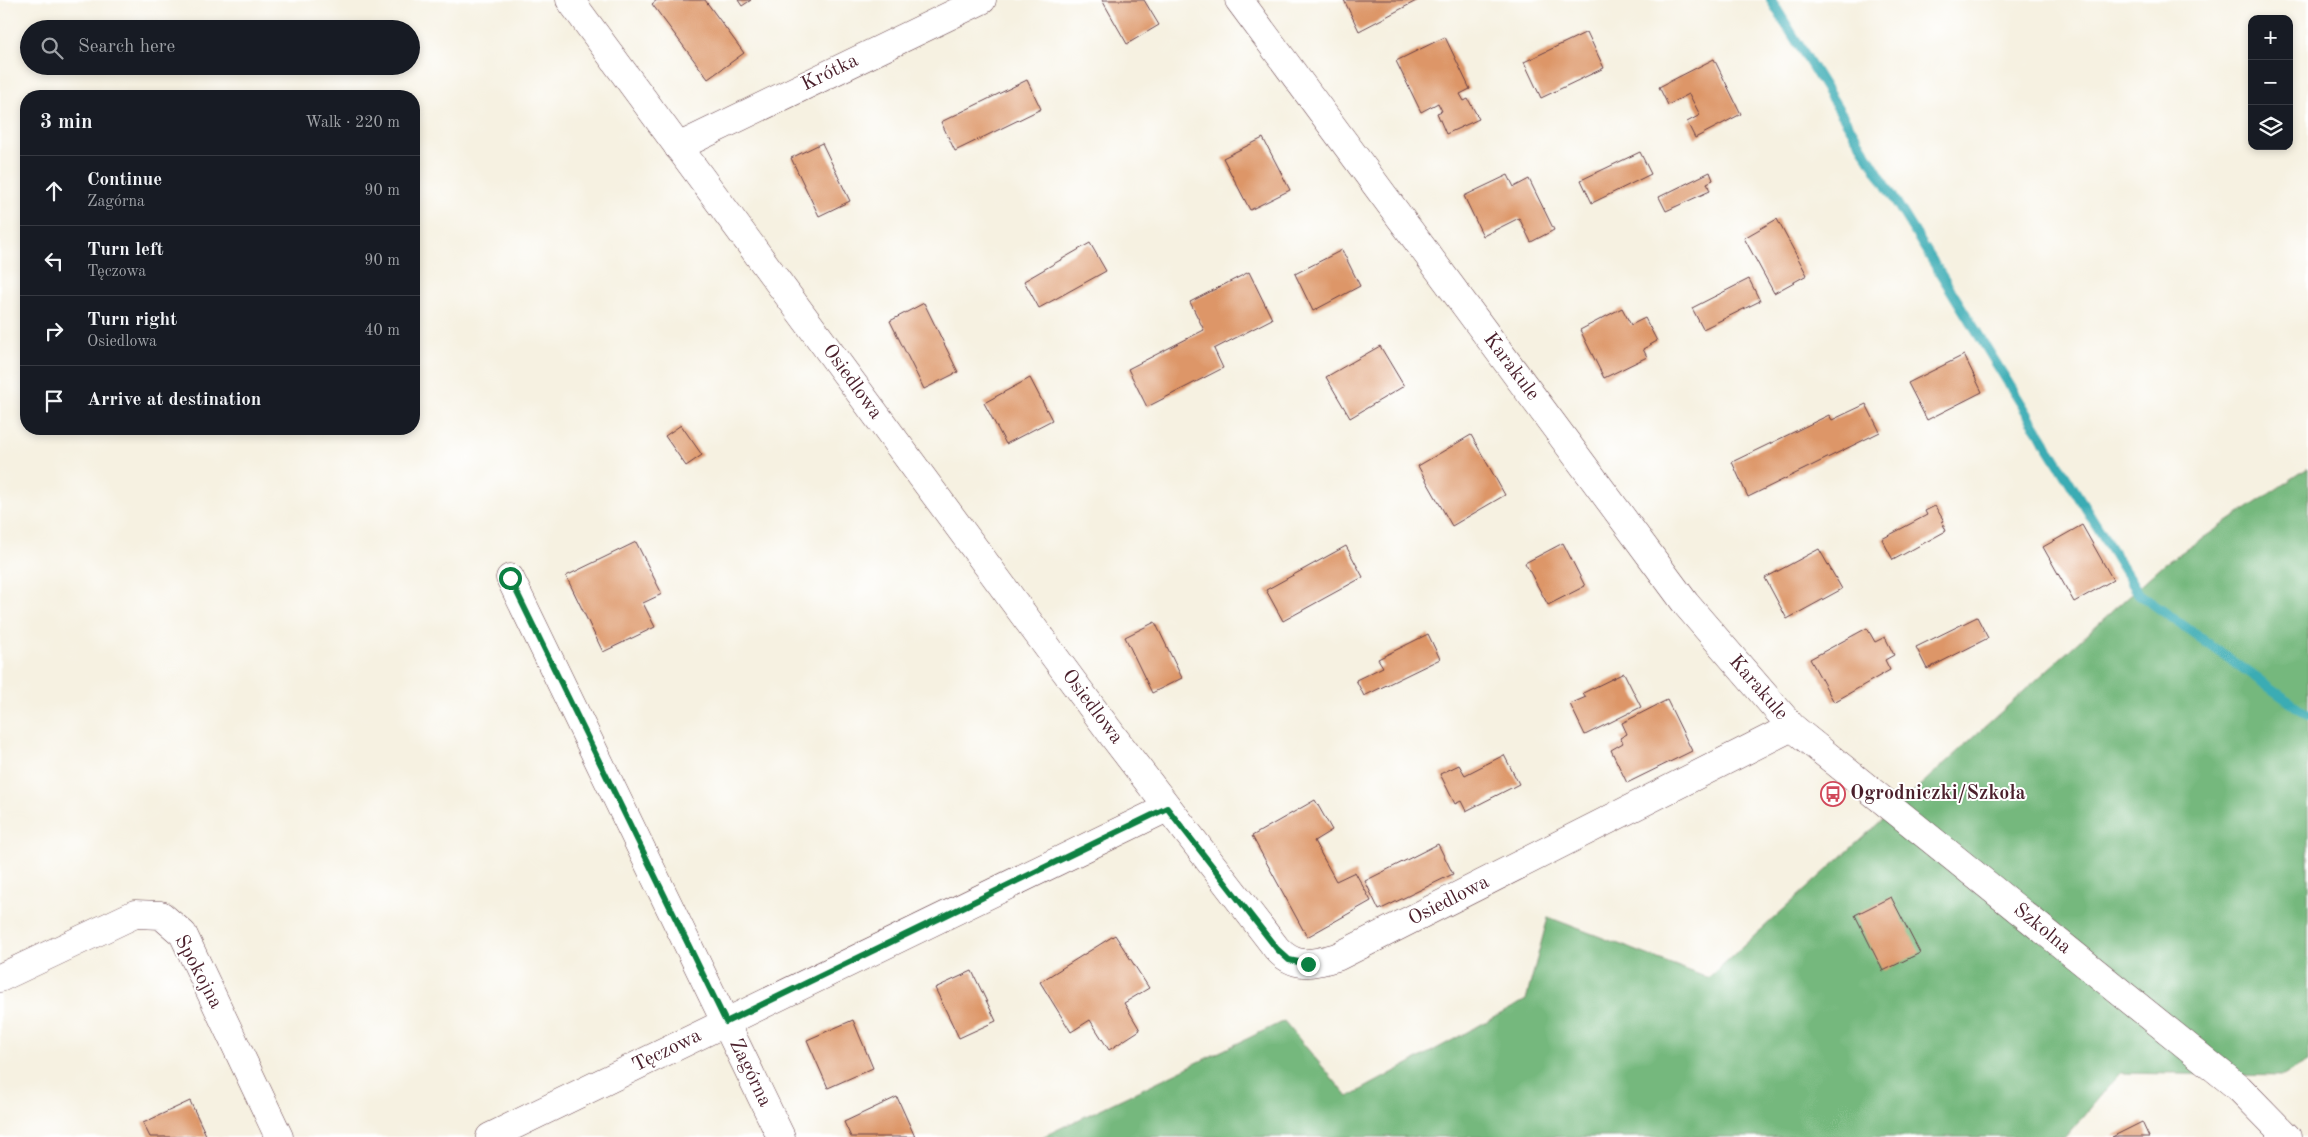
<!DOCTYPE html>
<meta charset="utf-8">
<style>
body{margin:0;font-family:"Old Standard TT",serif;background:#242831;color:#f1f3f6}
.controls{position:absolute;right:15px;top:15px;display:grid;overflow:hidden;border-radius:10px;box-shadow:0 2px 8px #0003}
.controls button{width:45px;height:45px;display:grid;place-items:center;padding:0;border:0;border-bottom:1px solid #363941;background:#171b24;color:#f1f3f6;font:25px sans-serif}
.stop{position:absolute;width:15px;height:15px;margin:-11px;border:4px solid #0b8043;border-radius:50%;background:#fff}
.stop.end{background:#0b8043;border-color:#fff;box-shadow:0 1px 5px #0008}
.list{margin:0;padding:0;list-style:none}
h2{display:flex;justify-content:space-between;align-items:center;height:65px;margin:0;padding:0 20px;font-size:21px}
h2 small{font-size:16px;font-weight:400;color:#9ea1a6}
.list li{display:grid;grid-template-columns:32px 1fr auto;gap:15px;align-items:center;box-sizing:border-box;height:70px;padding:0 20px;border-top:1px solid #363941}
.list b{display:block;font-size:19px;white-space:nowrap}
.list p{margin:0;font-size:16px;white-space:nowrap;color:#9ea1a6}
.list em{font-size:16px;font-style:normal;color:#9ea1a6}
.icon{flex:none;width:28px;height:28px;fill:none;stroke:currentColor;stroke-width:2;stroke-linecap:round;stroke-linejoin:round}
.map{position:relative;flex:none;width:2308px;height:1137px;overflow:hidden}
.search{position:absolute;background:#171b24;box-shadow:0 2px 8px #0003;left:20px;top:20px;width:400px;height:55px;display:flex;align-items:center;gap:12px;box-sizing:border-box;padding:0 18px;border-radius:28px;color:#9ea1a6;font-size:19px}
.panel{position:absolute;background:#171b24;box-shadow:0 2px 8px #0003;left:20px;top:90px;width:400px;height:345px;border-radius:20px}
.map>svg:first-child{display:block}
</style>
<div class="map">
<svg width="2308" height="1137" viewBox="0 0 2308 1137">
<rect width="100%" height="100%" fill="#fff"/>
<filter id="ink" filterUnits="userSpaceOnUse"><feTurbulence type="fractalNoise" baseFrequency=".02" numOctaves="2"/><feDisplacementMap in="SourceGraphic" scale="10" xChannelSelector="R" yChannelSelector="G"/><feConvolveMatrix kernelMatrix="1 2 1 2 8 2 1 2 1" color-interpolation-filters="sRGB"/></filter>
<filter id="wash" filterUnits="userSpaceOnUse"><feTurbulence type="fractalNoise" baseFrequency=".0096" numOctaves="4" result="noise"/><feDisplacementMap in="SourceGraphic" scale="20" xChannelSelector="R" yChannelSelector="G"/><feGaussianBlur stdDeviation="1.12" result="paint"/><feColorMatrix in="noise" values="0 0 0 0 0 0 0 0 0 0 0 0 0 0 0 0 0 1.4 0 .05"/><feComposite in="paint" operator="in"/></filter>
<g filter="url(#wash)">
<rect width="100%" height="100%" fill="#f6f1e1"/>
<polygon fill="#74b87d" stroke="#5f6c54" points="2308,468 2308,1062 2283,1076 2120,1073 2066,1137 1042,1137 1284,1021 1348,1097 1526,1000 1548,917 1708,978 2164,564"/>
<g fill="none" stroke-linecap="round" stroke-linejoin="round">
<polyline stroke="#3aacb4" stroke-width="10" points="1771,0 2139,594 2308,715"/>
</g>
<g id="blocks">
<g fill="#dd9667">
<polygon points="657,0 705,0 744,53 708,79 652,4"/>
<polygon points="738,0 751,0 742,6"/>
<polygon points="1102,0 1144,0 1159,25 1127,44"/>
<polygon points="1344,0 1418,0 1359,31"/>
<polygon points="1587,32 1604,68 1541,98 1524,62"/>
<polygon points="1445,37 1470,89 1460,94 1464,101 1468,99 1479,119 1446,134 1437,113 1442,111 1438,103 1421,112 1396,61"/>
<polygon points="1714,59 1741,114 1695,138 1687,122 1700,115 1689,94 1668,105 1659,87"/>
<polygon points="1027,80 1041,109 955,151 941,122"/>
<polygon points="1263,138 1290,190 1250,210 1223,158"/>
<polygon points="822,143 850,201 819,216 791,158"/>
<polygon points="1640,152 1651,174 1592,203 1581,180"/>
<polygon points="1710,172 1713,180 1707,183 1710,191 1666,211 1659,197"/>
<polygon points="1508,175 1514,187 1529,179 1554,230 1531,242 1519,218 1483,236 1464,196"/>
<polygon points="1777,219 1807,275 1774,293 1744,238"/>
<polygon points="1090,243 1106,271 1039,308 1024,281"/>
<polygon points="1342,250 1360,286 1313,311 1295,274"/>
<polygon points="1249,272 1272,319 1214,349 1223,368 1147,407 1128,369 1204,330 1190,302"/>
<polygon points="1749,279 1760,301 1703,329 1692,308"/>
<polygon points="924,303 958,372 924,389 890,321"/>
<polygon points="1622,308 1631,325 1645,318 1657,341 1643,349 1647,357 1604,378 1580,330"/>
<polygon points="1380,346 1404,386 1350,418 1326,377"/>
<polygon points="1964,355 1982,392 1927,420 1908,383"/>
<polygon points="1030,378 1052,420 1006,444 984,403"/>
<polygon points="1866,404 1880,432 1748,497 1732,462 1829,415 1832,420"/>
<polygon points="681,425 702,455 686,466 665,436"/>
<polygon points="1471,435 1505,495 1452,526 1418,466"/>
<polygon points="1935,506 1944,521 1942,522 1946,531 1893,560 1882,539 1927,515 1925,511"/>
<polygon points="2082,525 2113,580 2074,602 2043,547"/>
<polygon points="636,542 662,594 643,603 655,627 603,652 566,576"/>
<polygon points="1563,543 1585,586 1548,605 1525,563"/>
<polygon points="1346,546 1363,577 1283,621 1266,590"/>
<polygon points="1819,549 1842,589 1787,619 1765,578"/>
<polygon points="1977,617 1988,638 1927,669 1916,647"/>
<polygon points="1155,622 1182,678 1152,693 1125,637"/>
<polygon points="1867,628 1875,642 1885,637 1894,655 1885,660 1890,670 1834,702 1810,659"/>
<polygon points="1428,634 1440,659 1364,696 1356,680 1383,667 1378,659"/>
<polygon points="1624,673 1641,707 1585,735 1570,704 1586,697 1583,693"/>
<polygon points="1667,700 1692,751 1627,783 1611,750 1623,743 1620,738 1627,734 1622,723"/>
<polygon points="1504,755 1519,784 1466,811 1461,801 1455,804 1440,774 1459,765 1465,775"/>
<polygon points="1315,800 1332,830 1314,841 1336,881 1355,872 1371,901 1307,937 1252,836"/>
<polygon points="1438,844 1453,874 1379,910 1365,881"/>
<polygon points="1891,897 1920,953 1883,971 1855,915"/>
<polygon points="1115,935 1149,988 1124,1003 1140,1030 1109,1050 1090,1020 1071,1032 1040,982"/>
<polygon points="972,971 996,1021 959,1038 935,988"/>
<polygon points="853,1020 873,1068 828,1088 807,1040"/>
<polygon points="897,1097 915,1137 851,1137 844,1122"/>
<polygon points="190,1101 207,1137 150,1137 143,1123"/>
<polygon points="2142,1122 2149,1137 2112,1137"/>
</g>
</g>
</g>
<g filter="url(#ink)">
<use href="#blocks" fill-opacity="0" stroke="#643e46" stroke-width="1"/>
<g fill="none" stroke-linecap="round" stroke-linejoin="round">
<defs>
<g id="minor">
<path d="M 570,0 L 1116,740 L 1277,949 C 1296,969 1311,964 1337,957 L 1792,727"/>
<polyline points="1239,0 1686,604 1792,727 2239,1088 2287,1137"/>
<polyline points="678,147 982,0"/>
<polyline points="510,578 781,1137"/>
<polyline points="0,978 135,914 161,915 183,934 279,1137"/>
<polyline points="490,1137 1167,808"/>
</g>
</defs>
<use href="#minor" stroke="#643e46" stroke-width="29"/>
<use href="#minor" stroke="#fff" stroke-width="28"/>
</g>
</g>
<g fill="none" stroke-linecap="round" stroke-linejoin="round" filter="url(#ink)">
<polyline stroke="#0b8043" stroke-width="6" points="510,578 726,1022 1167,808 1277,949 1289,960 1308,964"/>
</g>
<defs>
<symbol id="bus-ring" viewBox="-11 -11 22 22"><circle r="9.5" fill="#fff" stroke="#d1495b" stroke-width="1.5"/><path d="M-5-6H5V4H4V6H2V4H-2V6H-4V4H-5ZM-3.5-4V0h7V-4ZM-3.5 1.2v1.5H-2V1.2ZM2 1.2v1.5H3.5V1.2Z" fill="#d1495b"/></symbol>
</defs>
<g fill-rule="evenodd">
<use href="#bus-ring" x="1819" y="780" width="28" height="28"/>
</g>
<g text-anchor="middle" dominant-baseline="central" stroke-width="4" stroke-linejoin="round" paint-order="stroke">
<g font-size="20" fill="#4a1f2b" stroke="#fff">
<text transform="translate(830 73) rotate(-26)">Krótka</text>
<text transform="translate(1511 367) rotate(53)">Karakule</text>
<text transform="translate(852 382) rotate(54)">Osiedlowa</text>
<text transform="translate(1758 688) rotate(49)">Karakule</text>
<text transform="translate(1092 707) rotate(53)">Osiedlowa</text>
<text transform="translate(1449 901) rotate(-27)">Osiedlowa</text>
<text transform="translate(2042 929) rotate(39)">Szkolna</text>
<text transform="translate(198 972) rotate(62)">Spokojna</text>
<text transform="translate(667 1051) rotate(-26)">Tęczowa</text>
<text transform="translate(750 1073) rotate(64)">Zagórna</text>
</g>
<g font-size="20" font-weight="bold" fill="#4a1f2b" stroke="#fff" text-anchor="start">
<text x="1850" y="794">Ogrodniczki/Szkoła</text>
</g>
</g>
</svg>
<div class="controls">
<button>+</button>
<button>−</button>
<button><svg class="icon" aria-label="layers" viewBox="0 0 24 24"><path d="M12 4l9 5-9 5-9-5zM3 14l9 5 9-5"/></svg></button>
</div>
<div class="stop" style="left:510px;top:578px"></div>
<div class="stop end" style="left:1308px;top:964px"></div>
<div class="search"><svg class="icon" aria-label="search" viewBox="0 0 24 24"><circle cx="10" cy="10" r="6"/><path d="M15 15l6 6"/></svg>Search here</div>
<section class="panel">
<h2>3 min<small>Walk · 220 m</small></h2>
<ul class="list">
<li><svg class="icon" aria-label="ahead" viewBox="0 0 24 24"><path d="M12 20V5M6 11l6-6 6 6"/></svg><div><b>Continue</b><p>Zagórna</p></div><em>90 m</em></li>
<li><svg class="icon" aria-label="left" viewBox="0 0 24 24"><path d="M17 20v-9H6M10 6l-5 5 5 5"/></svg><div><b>Turn left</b><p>Tęczowa</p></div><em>90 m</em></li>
<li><svg class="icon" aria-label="right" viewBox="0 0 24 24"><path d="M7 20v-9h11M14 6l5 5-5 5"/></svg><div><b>Turn right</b><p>Osiedlowa</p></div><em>40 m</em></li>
<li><svg class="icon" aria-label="arrive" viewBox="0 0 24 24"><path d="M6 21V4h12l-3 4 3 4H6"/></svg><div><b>Arrive at destination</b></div></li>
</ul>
</section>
</div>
